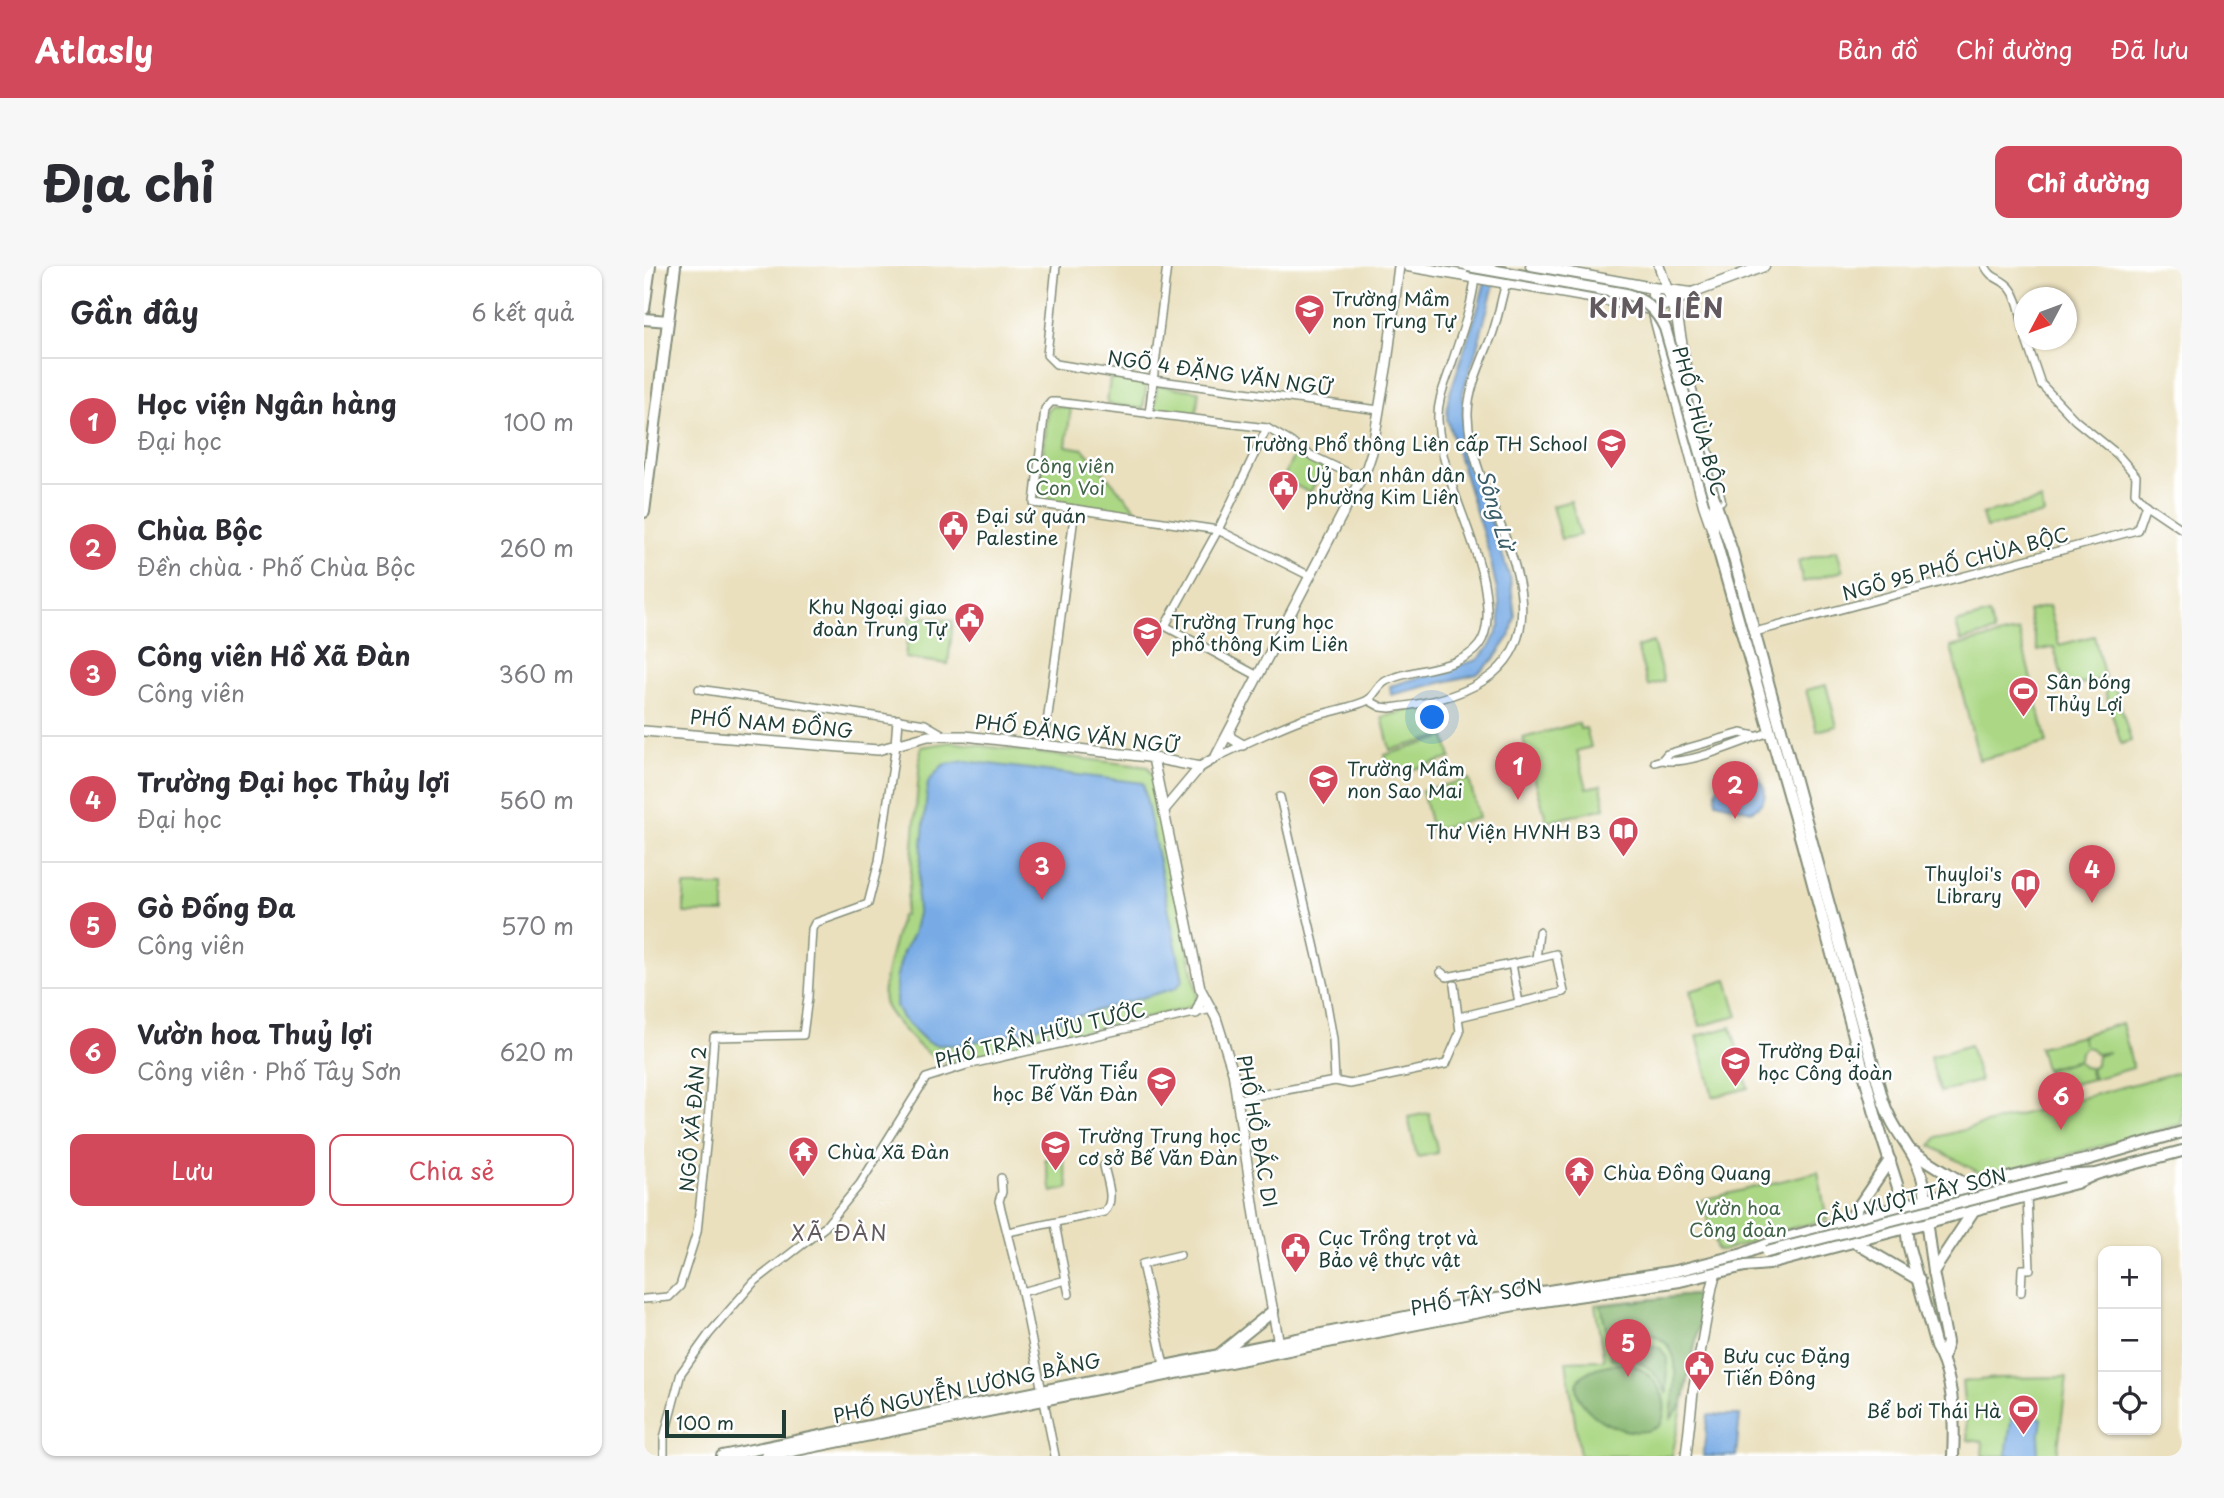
<!DOCTYPE html>
<html lang="vi">
<meta charset="utf-8">
<style>
body{margin:0;font-family:"Playpen Sans",sans-serif;background:#f7f7f7;color:#2b2b33}
.controls{position:absolute;right:21px;bottom:21px;display:grid;overflow:hidden;border-radius:14px;box-shadow:0 2px 5px #0004}
.controls button{width:63px;height:63px;display:grid;place-items:center;padding:0;border:0;border-bottom:2px solid #e1e1e2;background:#fff;color:#2b2b33;font:35px sans-serif}
.compass{position:absolute;left:1370px;top:21px;width:63px;height:63px;border-radius:50%;background:#fff;box-shadow:0 2px 5px #0004;rotate:229deg}
.scale{position:absolute;left:21px;bottom:18px;width:121px;box-sizing:border-box;padding-left:7px;border:4px solid #1f3d34;border-top:0;font-size:19px;line-height:24px;white-space:nowrap;color:#1f3d34;-webkit-text-stroke:5px #fff;paint-order:stroke}
.you{position:absolute;left:789px;top:452px;width:24px;height:24px;margin:-18px;border:5px solid #fff;border-radius:50%;background:#1a73e8;box-shadow:0 0 0 10px #1a73e833}
.badge{display:grid;place-items:center;width:46px;height:46px;border-radius:50%;background:#d1495b;color:#fff;font-size:23px;font-weight:700}
.pin{position:absolute;translate:-50% -58px;filter:drop-shadow(0 2px 4px #0008)}
.pin::after{content:'';position:absolute;top:37px;width:24px;height:21px;background:inherit;clip-path:polygon(0 0,100% 0,50% 100%)}
.list{margin:0;padding:0;list-style:none}
h2{display:flex;justify-content:space-between;align-items:center;height:91px;margin:0;padding:0 28px;font-size:30px}
h2 small{font-size:23px;font-weight:400;color:#7c7c81}
.list li{display:grid;grid-template-columns:46px 1fr auto;gap:21px;align-items:center;box-sizing:border-box;height:126px;padding:0 28px;border-top:2px solid #e1e1e2}
.list b{display:block;font-size:26px;white-space:nowrap}
.list p{margin:0;font-size:23px;white-space:nowrap;color:#7c7c81}
.list em{font-size:23px;font-style:normal;color:#7c7c81}
.actions{display:flex;gap:14px;padding:21px 28px}
.actions a{flex:1;padding:16px 0;border:2px solid #d1495b;border-radius:14px;text-align:center;font-size:24px;color:#d1495b}
.actions .main{background:#d1495b;color:#fff}
.icon{flex:none;width:38px;height:38px;fill:none;stroke:currentColor;stroke-width:2;stroke-linecap:round;stroke-linejoin:round}
.map{position:relative;flex:none;width:1538px;height:1190px;overflow:hidden;border-radius:14px}
header{display:flex;align-items:center;gap:42px;box-sizing:border-box;height:98px;padding:0 35px;background:#d1495b;color:#fff}
header strong{font-size:33px}
nav{display:flex;gap:38px;margin-inline-start:auto;font-size:24px}
.intro{display:flex;align-items:center;justify-content:space-between;box-sizing:border-box;height:168px;padding:0 42px}
h1{margin:0;font-size:49px}
.button{padding:18px 32px;border-radius:14px;background:#d1495b;color:#fff;font-size:24px;font-weight:700}
main{display:flex;gap:42px;padding:0 42px}
aside{flex:1;background:#fff;border-radius:14px;box-shadow:0 2px 5px #0004}
.map>svg:first-child{display:block}
</style>
<header>
<strong>Atlasly</strong>
<nav><a>Bản đồ</a><a>Chỉ đường</a><a>Đã lưu</a></nav>
</header>
<div class="intro"><h1>Địa chỉ</h1><a class="button">Chỉ đường</a></div>
<main>
<aside>
<h2>Gần đây<small>6 kết quả</small></h2>
<ul class="list">
<li><span class="badge">1</span><div><b>Học viện Ngân hàng</b><p>Đại học</p></div><em>100 m</em></li>
<li><span class="badge">2</span><div><b>Chùa Bộc</b><p>Đền chùa · Phố Chùa Bộc</p></div><em>260 m</em></li>
<li><span class="badge">3</span><div><b>Công viên Hồ Xã Đàn</b><p>Công viên</p></div><em>360 m</em></li>
<li><span class="badge">4</span><div><b>Trường Đại học Thủy lợi</b><p>Đại học</p></div><em>560 m</em></li>
<li><span class="badge">5</span><div><b>Gò Đống Đa</b><p>Công viên</p></div><em>570 m</em></li>
<li><span class="badge">6</span><div><b>Vườn hoa Thuỷ lợi</b><p>Công viên · Phố Tây Sơn</p></div><em>620 m</em></li>
</ul>
<div class="actions"><a class="main">Lưu</a><a>Chia sẻ</a></div>
</aside>
<div class="map">
<svg width="1538" height="1190" viewBox="0 0 1538 1190">
<rect width="100%" height="100%" fill="#fff"/>
<filter id="ink" filterUnits="userSpaceOnUse"><feTurbulence type="fractalNoise" baseFrequency=".0143" numOctaves="2"/><feDisplacementMap in="SourceGraphic" scale="14" xChannelSelector="R" yChannelSelector="G"/><feConvolveMatrix kernelMatrix="1 2 1 2 8 2 1 2 1" color-interpolation-filters="sRGB"/></filter>
<filter id="wash" filterUnits="userSpaceOnUse"><feTurbulence type="fractalNoise" baseFrequency=".00686" numOctaves="4" result="noise"/><feDisplacementMap in="SourceGraphic" scale="28" xChannelSelector="R" yChannelSelector="G"/><feGaussianBlur stdDeviation="1.57" result="paint"/><feColorMatrix in="noise" values="0 0 0 0 0 0 0 0 0 0 0 0 0 0 0 0 0 1.4 0 .05"/><feComposite in="paint" operator="in"/></filter>
<g filter="url(#wash)">
<rect width="100%" height="100%" fill="#eae0be"/>
<g fill="#acd885" stroke="#668a5c" stroke-width="2">
<polygon points="466,112 503,117 499,143 463,138"/>
<polygon points="513,119 555,125 552,150 510,144"/>
<polygon points="408,140 427,142 422,180 439,183 497,249 394,234 404,144"/>
<polygon points="651,187 679,202 666,227 639,213"/>
<polygon points="1397,234 1400,248 1342,262 1338,248"/>
<polygon points="927,235 936,269 917,273 908,240"/>
<polygon points="1193,284 1199,305 1159,316 1154,295"/>
<polygon points="1405,340 1415,379 1450,370 1461,412 1421,422 1410,381 1394,385 1384,345"/>
<polygon points="1345,348 1350,366 1317,375 1312,357"/>
<polygon points="266,349 309,355 304,398 261,392"/>
<polygon points="1375,365 1403,477 1335,494 1307,381"/>
<polygon points="1009,376 1020,415 1004,420 993,381"/>
<polygon points="1469,415 1487,475 1477,478 1459,418"/>
<polygon points="1182,419 1193,460 1173,465 1162,424"/>
<polygon points="792,437 801,469 746,484 738,451"/>
<polygon points="935,457 936,463 942,462 947,481 933,485 943,522 957,519 961,542 903,556 879,472"/>
<polygon points="801,471 807,492 746,510 741,489"/>
<path d="M 307,476 L 504,501 L 508,509 L 515,539 L 553,726 L 551,738 L 540,743 L 304,796 C 290,794 278,783 268,773 C 259,763 247,752 241,739 C 234,724 253,668 257,650 L 260,650 L 266,616 L 277,481 Z"/>
<polygon points="825,513 835,552 788,564 778,525"/>
<rect x="40" y="620" width="40" height="27"/>
<polygon points="1083,714 1094,750 1056,760 1046,725"/>
<polygon points="1478,757 1489,802 1450,813 1447,802 1452,799 1453,790 1465,786 1452,788 1447,782 1441,781 1436,786 1435,794 1401,803 1395,781 1437,770 1440,778 1438,769"/>
<polygon points="1087,761 1104,822 1069,831 1053,770"/>
<polygon points="1326,779 1336,815 1296,826 1286,791"/>
<polygon points="1434,795 1439,801 1445,802 1448,813 1407,824 1402,804"/>
<polygon points="1538,805 1538,858 1343,911 1287,880 1293,871"/>
<polygon points="785,847 794,887 773,891 764,851"/>
<polygon points="418,890 425,922 408,926 401,893"/>
<polygon points="1174,906 1183,954 1114,970 1110,975 1078,985 1073,984 1058,934"/>
<polygon points="1050,1029 1060,1036 1028,1190 936,1190 922,1095 960,1094 951,1039"/>
<polygon points="1423,1111 1413,1190 1338,1190 1339,1176 1324,1174 1318,1116 1353,1112"/>
</g>
<g fill="#89b872" stroke="#547a53" stroke-width="2">
<path d="M 1050,1029 L 1060,1036 L 1039,1137 L 1027,1152 C 1029,1121 1044,1082 1007,1068 L 965,1079 L 957,1039 Z"/>
<path d="M 1003,1079 L 1016,1082 L 1023,1092 L 1023,1128 C 1010,1101 997,1092 968,1093 L 966,1087 Z"/>
<path d="M 983,1097 C 1008,1105 1030,1132 1016,1159 C 974,1190 872,1103 983,1097 Z"/>
</g>
<g fill="#78abe5" stroke="#4c748c" stroke-width="2">
<polygon points="845,0 855,0 833,82 819,126 819,158 830,202 866,312 871,350 866,370 850,393 833,408 747,429 746,420 833,394 846,380 856,360 855,334 845,287 803,153 804,133 835,39"/>
<polygon points="321,495 499,517 539,714 532,722 381,765 315,779 292,779 283,776 258,752 252,740 252,713 259,686 269,668 274,647 273,631 284,516 299,499"/>
<path d="M 1100,504 C 1121,511 1131,533 1107,545 L 1072,536 C 1069,516 1083,509 1100,504 Z"/>
<polygon points="1368,1147 1398,1152 1393,1190 1362,1190"/>
<polygon points="1064,1149 1096,1149 1092,1190 1059,1190"/>
</g>
</g>
<g filter="url(#ink)">
<g fill="none" stroke-linecap="round" stroke-linejoin="round">
<defs>
<g id="minor">
<polyline points="412,0 403,89 412,98 509,114 735,144"/>
<path d="M 1341,0 C 1348,13 1352,10 1362,18 C 1375,28 1377,51 1380,65"/>
<polyline points="1382,74 1397,118 1431,154 1473,188 1492,210 1491,227 1501,238 1538,263"/>
<polyline points="505,148 523,0"/>
<polyline points="666,310 574,264 390,237 401,143 407,136 412,136 623,162 647,176 658,185 717,213"/>
<polyline points="1111,366 1493,264 1502,238"/>
<polyline points="614,410 521,360 574,264 623,162"/>
<polyline points="55,423 281,458 300,469"/>
<path d="M 724,434 L 737,441 L 746,442 C 827,433 897,405 873,308 C 861,255 826,206 824,150 C 823,125 839,92 848,69 C 854,52 857,34 862,17"/>
<polyline points="400,480 431,243"/>
<path d="M 571,492 C 599,479 628,464 658,453 C 672,449 715,440 724,434 C 731,429 734,419 742,415 C 770,401 815,405 835,379 C 847,363 843,335 840,317 C 829,261 797,212 794,154 C 793,136 800,120 806,103 C 815,74 828,42 831,11"/>
<path d="M 1018,494 C 1043,501 1100,474 1126,466"/>
<polyline points="1011,496 1018,494 1023,488 1097,467 1111,470"/>
<polyline points="636,531 680,721 689,773 691,815"/>
<polyline points="797,706 803,711 868,698"/>
<polyline points="875,737 868,698 892,693 895,666"/>
<polyline points="815,751 920,726 912,688 892,693"/>
<polyline points="594,833 691,815 706,818 802,798 816,766 810,719"/>
<polyline points="357,912 358,926 355,935 378,1026 411,1190"/>
<path d="M 364,966 L 460,946 C 472,935 463,915 460,900"/>
<polyline points="422,1014 425,1028"/>
<polyline points="378,1026 422,1014 411,958"/>
<polyline points="1377,1026 1378,1003 1386,1003 1383,930"/>
<polyline points="0,1033 25,1031 36,1020 53,966 63,870 70,771 159,769 164,731 168,663 171,657 224,638 235,595 252,479"/>
<polyline points="520,1099 498,998 536,989"/>
<polyline points="20,1190 20,1172 37,1107 65,1068 110,1016 181,961 216,918 282,812 323,799 568,743"/>
</g>
<g id="tertiary">
<polyline points="1015,0 1024,25"/>
<polyline points="0,465 234,484 284,470 321,470 504,491 556,501"/>
<polyline points="585,467 587,472 599,479"/>
<polyline points="252,479 254,454"/>
<polyline points="509,492 556,722 572,752 589,806 612,956 636,1083"/>
<polyline points="520,544 556,501 571,492 723,201 728,186 743,97 755,0"/>
<polyline points="552,747 559,730"/>
<polyline points="1042,1190 1049,1126 1068,1021 1072,1007"/>
</g>
<g id="secondary">
<polyline points="764,0 986,38 1009,44 1048,27 1120,0"/>
<polyline points="887,0 1009,22 1047,27"/>
<polyline points="1009,22 1009,44 1060,239 1068,262"/>
<polyline points="1024,25 1034,57 1042,105 1076,234"/>
</g>
<g id="primary">
<polyline points="0,43 6,0"/>
<polyline points="0,53 24,55"/>
<path d="M 1071,236 L 1069,265 L 1158,577 L 1234,859 L 1260,940 L 1264,978 L 1292,1081 C 1310,1111 1311,1155 1309,1190"/>
<path d="M 1072,239 L 1088,285 L 1239,835 C 1253,877 1280,886 1282,937"/>
<polyline points="0,246 31,0"/>
<polyline points="1270,886 1327,922"/>
<polyline points="1419,910 1452,908 1538,885"/>
<polyline points="1282,954 1289,1006 1303,1076 1299,1092"/>
<polyline points="1204,956 1246,894"/>
<polyline points="1210,976 1275,1014"/>
<polyline points="1289,1006 1330,944"/>
<polyline points="577,1087 629,1045"/>
<polyline points="78,1190 840,1035 1032,1005 1099,988 1135,974 1297,929 1407,901 1442,894 1538,866"/>
<polyline points="123,1190 773,1058 871,1039 1036,1015 1101,1000 1125,998 1432,917 1452,908"/>
</g>
</defs>
<use href="#minor" stroke="#848e79" stroke-width="10"/>
<use href="#tertiary" stroke="#848e79" stroke-width="12"/>
<use href="#secondary" stroke="#848e79" stroke-width="13"/>
<use href="#primary" stroke="#848e79" stroke-width="14"/>
<use href="#minor" stroke="#fff" stroke-width="7"/>
<use href="#tertiary" stroke="#fff" stroke-width="9"/>
<use href="#secondary" stroke="#fff" stroke-width="10"/>
<use href="#primary" stroke="#fff" stroke-width="10"/>
<defs>
<g id="primary-bridge">
<path d="M 824,0 L 982,28 C 1001,33 1013,45 1021,62 L 1071,236"/>
<polyline points="1123,986 1419,910"/>
</g>
</defs>
<use href="#primary-bridge" stroke="#848e79" stroke-width="14" stroke-linecap="butt"/>
<use href="#primary-bridge" stroke="#fff" stroke-width="10"/>
</g>
</g>
<defs>
<symbol id="school-pin" viewBox="-11 -11 22 30"><path d="M0 17L-7.5 6A9.5 9.5 0 1 1 7.5 6Z" fill="#d1495b" stroke="#fff"/><path d="M0-5L7-2L0 1L-7-2ZM-4 1L0 2.5L4 1V4Q0 6-4 4Z" fill="#fff"/></symbol>
<symbol id="civic-pin" viewBox="-11 -11 22 30"><path d="M0 17L-7.5 6A9.5 9.5 0 1 1 7.5 6Z" fill="#d1495b" stroke="#fff"/><path d="M-.6-6.5H3V-4.5H.6V-3L4-1V1h2V6H-6V1h2V-1L-.6-3ZM-1.2 2.5V6h2.4V2.5Z" fill="#fff"/></symbol>
<symbol id="stadium-pin" viewBox="-11 -11 22 30"><path d="M0 17L-7.5 6A9.5 9.5 0 1 1 7.5 6Z" fill="#d1495b" stroke="#fff"/><path d="M0-5a6.5 5 0 1 0 0 10a6.5 5 0 1 0 0-10ZM-3.5-1.8h7v3.6h-7Z" fill="#fff"/></symbol>
<symbol id="library-pin" viewBox="-11 -11 22 30"><path d="M0 17L-7.5 6A9.5 9.5 0 1 1 7.5 6Z" fill="#d1495b" stroke="#fff"/><path d="M-6-4Q-3-5.5-.7-3.5V5Q-3 3-6 4ZM6-4Q3-5.5 .7-3.5V5Q3 3 6 4Z" fill="#fff"/></symbol>
<symbol id="university-pin" viewBox="-11 -11 22 30"><path d="M0 17L-7.5 6A9.5 9.5 0 1 1 7.5 6Z" fill="#d1495b" stroke="#fff"/><path d="M0-5L7-2L0 1L-7-2ZM-4 1L0 2.5L4 1V4Q0 6-4 4Z" fill="#fff"/></symbol>
<symbol id="temple-pin" viewBox="-11 -11 22 30"><path d="M0 17L-7.5 6A9.5 9.5 0 1 1 7.5 6Z" fill="#d1495b" stroke="#fff"/><path d="M0-6L5-2H3V0L6.5 2.5H4V6H1.5V3h-3V6H-4V2.5H-6.5L-3 0V-2H-5Z" fill="#fff"/></symbol>
</defs>
<g fill-rule="evenodd">
<use href="#school-pin" x="648" y="26" width="35" height="47"/>
<use href="#school-pin" x="950" y="160" width="35" height="47"/>
<use href="#civic-pin" x="622" y="202" width="35" height="47"/>
<use href="#civic-pin" x="292" y="242" width="35" height="47"/>
<use href="#civic-pin" x="308" y="334" width="35" height="47"/>
<use href="#school-pin" x="486" y="348" width="35" height="47"/>
<use href="#stadium-pin" x="1362" y="408" width="35" height="47"/>
<use href="#school-pin" x="662" y="496" width="35" height="47"/>
<use href="#library-pin" x="962" y="548" width="35" height="47"/>
<use href="#library-pin" x="1364" y="600" width="35" height="47"/>
<use href="#university-pin" x="1074" y="778" width="35" height="47"/>
<use href="#school-pin" x="500" y="798" width="35" height="47"/>
<use href="#school-pin" x="394" y="862" width="35" height="47"/>
<use href="#temple-pin" x="142" y="868" width="35" height="47"/>
<use href="#temple-pin" x="918" y="888" width="35" height="47"/>
<use href="#civic-pin" x="634" y="964" width="35" height="47"/>
<use href="#civic-pin" x="1038" y="1082" width="35" height="47"/>
<use href="#stadium-pin" x="1362" y="1126" width="35" height="47"/>
</g>
<g text-anchor="middle" dominant-baseline="central" stroke-width="5" stroke-linejoin="round" paint-order="stroke">
<g font-size="19" fill="#1f3d34" stroke="#fff" text-anchor="start">
<text x="688" y="32">Trường Mầm<tspan x="688" dy="22">non Trung Tự</tspan></text>
<text x="944" y="177" text-anchor="end">Trường Phổ thông Liên cấp TH School</text>
<text x="662" y="208">Uỷ ban nhân dân<tspan x="662" dy="22">phường Kim Liên</tspan></text>
<text x="332" y="249">Đại sứ quán<tspan x="332" dy="22">Palestine</tspan></text>
<text x="303" y="340" text-anchor="end">Khu Ngoại giao<tspan x="303" dy="22">đoàn Trung Tự</tspan></text>
<text x="527" y="355">Trường Trung học<tspan x="527" dy="22">phổ thông Kim Liên</tspan></text>
<text x="1402" y="415">Sân bóng<tspan x="1402" dy="22">Thủy Lợi</tspan></text>
<text x="703" y="502">Trường Mầm<tspan x="703" dy="22">non Sao Mai</tspan></text>
<text x="957" y="565" text-anchor="end">Thư Viện HVNH B3</text>
<text x="1358" y="607" text-anchor="end">Thuyloi's<tspan x="1358" dy="22">Library</tspan></text>
<text x="1114" y="784">Trường Đại<tspan x="1114" dy="22">học Công đoàn</tspan></text>
<text x="494" y="805" text-anchor="end">Trường Tiểu<tspan x="494" dy="22">học Bế Văn Đàn</tspan></text>
<text x="434" y="869">Trường Trung học<tspan x="434" dy="22">cơ sở Bế Văn Đàn</tspan></text>
<text x="183" y="885">Chùa Xã Đàn</text>
<text x="959" y="906">Chùa Đồng Quang</text>
<text x="674" y="971">Cục Trồng trọt và<tspan x="674" dy="22">Bảo vệ thực vật</tspan></text>
<text x="1079" y="1089">Bưu cục Đặng<tspan x="1079" dy="22">Tiến Đông</tspan></text>
<text x="1357" y="1144" text-anchor="end">Bể bơi Thái Hà</text>
</g>
<g font-size="19" fill="#1f3d34" stroke="#fff">
<text transform="translate(576 106) rotate(8)">NGÕ 4 ĐẶNG VĂN NGỮ</text>
<text transform="translate(1056 155) rotate(75)">PHỐ CHÙA BỘC</text>
<text transform="translate(1311 297) rotate(-15)">NGÕ 95 PHỐ CHÙA BỘC</text>
<text transform="translate(128 457) rotate(5)">PHỐ NAM ĐỒNG</text>
<text transform="translate(433 467) rotate(7)">PHỐ ĐẶNG VĂN NGỮ</text>
<text transform="translate(396 768) rotate(-14)">PHỐ TRẦN HỮU TƯỚC</text>
<text transform="translate(48 853) rotate(-85)">NGÕ XÃ ĐÀN 2</text>
<text transform="translate(614 865) rotate(80)">PHỐ HỒ ĐẮC DI</text>
<text transform="translate(1267 931) rotate(-14)">CẦU VƯỢT TÂY SƠN</text>
<text transform="translate(832 1030) rotate(-10)">PHỐ TÂY SƠN</text>
<text transform="translate(323 1121) rotate(-12)">PHỐ NGUYỄN LƯƠNG BẰNG</text>
</g>
<g font-size="19" fill="#426448" stroke="#fff">
<text x="426" y="199">Công viên<tspan x="426" dy="22">Con Voi</tspan></text>
<text x="1094" y="941">Vườn hoa<tspan x="1094" dy="22">Công đoàn</tspan></text>
</g>
<g font-size="21" font-style="italic" fill="#3a5e69" stroke="#fff">
<text transform="translate(853 243) rotate(73)">Sông Lừ</text>
</g>
<g font-size="21" letter-spacing="2" fill="#625a5e" stroke="#fff">
<text x="196" y="966">XÃ ĐÀN</text>
</g>
<g font-size="26" font-weight="bold" letter-spacing="2" fill="#625a5e" stroke="#fff">
<text x="1013" y="41">KIM LIÊN</text>
</g>
</g>
</svg>
<div class="controls">
<button>+</button>
<button>−</button>
<button><svg class="icon" aria-label="locate" viewBox="0 0 24 24"><circle cx="12" cy="12" r="6"/><path d="M12 2v4M12 18v4M2 12h4M18 12h4"/></svg></button>
</div>
<svg class="compass" viewBox="-18 -18 36 36"><path d="M0-13l5 13h-10z" fill="#e53935"/><path d="M0 13l5-13h-10z" fill="#7c7c81"/></svg>
<div class="scale">100 m</div>
<div class="you"></div>
<div class="pin badge" style="left:874px;top:534px">1</div>
<div class="pin badge" style="left:1091px;top:553px">2</div>
<div class="pin badge" style="left:398px;top:634px">3</div>
<div class="pin badge" style="left:1448px;top:637px">4</div>
<div class="pin badge" style="left:984px;top:1111px">5</div>
<div class="pin badge" style="left:1417px;top:864px">6</div>
</div>
</main>
